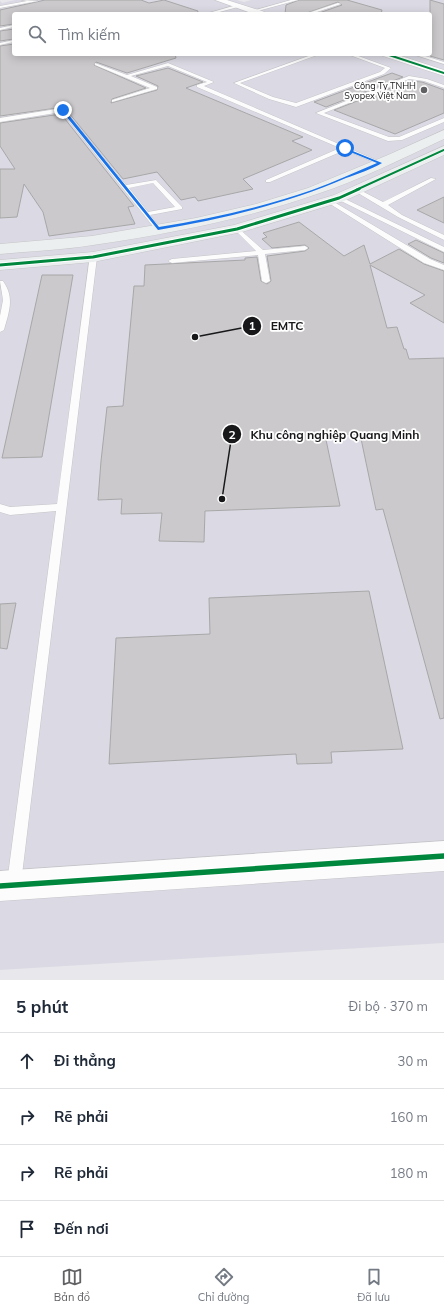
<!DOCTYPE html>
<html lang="vi">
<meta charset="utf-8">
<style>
body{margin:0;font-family:Mulish,sans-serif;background:#f2f2f3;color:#1f2937}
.stop{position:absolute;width:12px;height:12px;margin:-9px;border:3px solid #1a73e8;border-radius:50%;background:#fff}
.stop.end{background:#1a73e8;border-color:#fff;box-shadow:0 1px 4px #0008}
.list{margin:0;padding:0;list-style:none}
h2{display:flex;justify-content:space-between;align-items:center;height:52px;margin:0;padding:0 16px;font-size:17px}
h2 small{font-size:13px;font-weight:400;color:#747a83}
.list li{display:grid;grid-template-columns:26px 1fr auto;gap:12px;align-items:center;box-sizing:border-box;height:56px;padding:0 16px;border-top:1px solid #e0e1e3}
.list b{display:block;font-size:15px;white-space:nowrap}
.list em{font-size:13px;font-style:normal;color:#747a83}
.icon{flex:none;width:22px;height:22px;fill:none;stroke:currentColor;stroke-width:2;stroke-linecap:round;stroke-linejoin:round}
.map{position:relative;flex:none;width:444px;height:980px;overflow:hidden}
.search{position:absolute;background:#fff;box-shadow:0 2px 10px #0003;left:12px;right:12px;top:12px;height:44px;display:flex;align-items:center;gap:10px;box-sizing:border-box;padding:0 14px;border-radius:4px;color:#747a83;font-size:15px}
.sheet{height:276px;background:#fff}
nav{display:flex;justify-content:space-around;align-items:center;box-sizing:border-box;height:56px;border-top:1px solid #e0e1e3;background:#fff;font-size:11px;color:#747a83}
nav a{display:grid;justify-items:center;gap:2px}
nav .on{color:#616164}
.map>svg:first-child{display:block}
</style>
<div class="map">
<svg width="444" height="980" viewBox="0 0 444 980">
<rect width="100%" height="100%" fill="#e8e8ec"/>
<path fill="#dbdae4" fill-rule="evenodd" d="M 15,0 L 237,0 L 244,2 L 251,0 L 444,0 L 444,943 L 0,970 L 0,1 L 2,3 ZM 14,14 L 430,14 L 430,54 L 14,54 Z"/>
<g fill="#cbc9cb" stroke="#a8a7a8">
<polygon points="45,0 141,0 149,3 164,0 198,11 197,14 14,14 14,24 0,26 0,10"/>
<polygon points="299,0 347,0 382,10 381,14 316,14 342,5 338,2 304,14 285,14 286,5"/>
<polygon points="430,0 444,4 444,60 430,56"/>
<polygon points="14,29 14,39 0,41 0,31"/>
<polygon points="14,44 14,54 175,54 176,58 127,73 96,62 94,65 146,88 112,99 111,103 157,90 158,86 136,76 168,68 203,82 186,88 303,137 292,141 312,150 243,179 253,189 198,201 195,197 181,200 157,172 123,179 64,107 0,116 0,46"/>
<polygon points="392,73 403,77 326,107 314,102"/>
<polygon points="409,81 422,82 444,90 444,113 395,134 334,110"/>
<polygon points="61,114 134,206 128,207 135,224 49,236 43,212 24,184 17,217 0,218 0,169 15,169 0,146 0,123"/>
<polygon points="444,197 444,223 417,210"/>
<polygon points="299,222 344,256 364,245 370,264 399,249 424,264 444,271 444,323 410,303 425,295 370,265 387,328 397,327 404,349 406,349 409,359 444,358 444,718 440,719 383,509 376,510 360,434 325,435 340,506 205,511 204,542 159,541 162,513 121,514 122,499 98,500 101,461 107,407 123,406 134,286 144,286 145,265 245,260 245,258 257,257 261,281 267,284 271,281 267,256 305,251 309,248 305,245 272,248 262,239 267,237 263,233"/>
<polygon points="416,240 444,253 444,263 431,258 408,244"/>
<polygon points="42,275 73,275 42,457 2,458"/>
<polygon points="369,591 403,749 331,752 332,763 297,764 296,754 109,764 116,638 210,634 209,598"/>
<polygon points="16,603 7,649 0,648 0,604"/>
</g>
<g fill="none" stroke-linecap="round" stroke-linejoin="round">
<defs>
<g id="lane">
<polygon points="22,0 38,1 0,8 0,6 27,1"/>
<polygon points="291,0 298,0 254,12 252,11"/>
<polygon points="338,3 341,4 311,14 305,14"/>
<polygon points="237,5 238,7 212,14 205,14"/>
<polygon points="14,25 14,27 0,30 0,28"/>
<polygon points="14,40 14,42 0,45 0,43"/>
<polygon points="314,54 320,54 240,83 273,97 296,103 380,72 385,68 347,54 353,54 391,68 384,74 296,107 269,99 234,83"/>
<polygon points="412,54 419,54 444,62 444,64"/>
<polygon points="95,63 127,75 168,63 214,82 204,86 383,163 378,164 345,150 270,182 266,182 266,180 340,148 197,87 197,85 207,82 168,66 131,76 157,87 157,89 112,102 112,100 150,88 95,65"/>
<polygon points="409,76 427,79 444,85 444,88 424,81 409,79 324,113 389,137 399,137 444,118 444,122 402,140 388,141 316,113"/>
<path d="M 63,108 L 126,185 L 156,180 L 182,207 L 182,209 L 150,215 L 161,229 L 156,230 L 62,112 L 0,122 L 0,118 ZM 153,183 L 175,207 L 148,212 L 129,188 Z"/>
<polygon points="431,178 436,179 388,205 402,215 444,235 444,240 398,217 353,190 358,189 383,202"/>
<polygon points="337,197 341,197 444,247 444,252 337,199"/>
<polygon points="329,199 430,259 444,265 444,270 424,263 327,202 327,200"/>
<polygon points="237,227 263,250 305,246 308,248 305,250 265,254 270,281 266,283 262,281 258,255 172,263 168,261 172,259 256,251 235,230 235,228"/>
<polygon points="90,255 93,255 97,257 21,883 19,888 14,890 9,888 7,883 56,511 10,515 0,512 0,504 10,507 57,504"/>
<path d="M 0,281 L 3,281 C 15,298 9,312 4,330 L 0,332 L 0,316 L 3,300 Z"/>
</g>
<g id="street">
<polygon points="215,0 227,0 265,12 266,14 254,14"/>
<polygon points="381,54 395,54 444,70 444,76 383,56"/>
<polygon points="444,841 444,871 0,901 0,871"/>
</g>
<g id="secondary">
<path d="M 444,130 L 444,139 C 403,158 360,180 317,194 C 245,219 168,234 93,245 C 63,250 31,251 0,254 L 0,244 L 92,236 L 196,218 L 256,204 L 308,188 L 388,155 Z"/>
<polygon points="444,146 444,155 344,201 242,232 93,262 0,270 0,260 93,252 234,225 334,195"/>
</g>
</defs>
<use href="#lane" stroke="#c5c4c8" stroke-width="1"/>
<use href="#street" stroke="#c5c4c8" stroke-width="1"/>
<use href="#secondary" stroke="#c5c4c8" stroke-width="1"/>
<use href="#lane" fill="#fcfcfc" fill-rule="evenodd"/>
<use href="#street" fill="#fcfcfc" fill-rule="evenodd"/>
<use href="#secondary" fill="#ebefef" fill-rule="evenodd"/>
<defs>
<g id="cycleway-far2">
<polyline points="386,54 444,73"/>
<polyline points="356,190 444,150"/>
</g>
<polyline id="cycleway-far1" points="0,265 93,257 237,229 339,198 359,189"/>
<polyline id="cycleway" points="0,886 444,856"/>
</defs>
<use href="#cycleway-far2" stroke="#fff" stroke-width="3"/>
<use href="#cycleway-far1" stroke="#fff" stroke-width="5"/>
<use href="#cycleway" stroke="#fff" stroke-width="8"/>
<use href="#cycleway-far2" stroke="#00873e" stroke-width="2"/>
<use href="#cycleway-far1" stroke="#00873e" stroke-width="3"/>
<use href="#cycleway" stroke="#00873e" stroke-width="5.5"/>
</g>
<path fill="#1a73e8" d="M 64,109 L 159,227 C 210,219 263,207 312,190 C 334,182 355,172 377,163 L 343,149 L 343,147 L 382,163 C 372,169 358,174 346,178 C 286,204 222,219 158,230 L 61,110 Z"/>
<circle fill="#616164" stroke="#fff" stroke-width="1.5" cx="424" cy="90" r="4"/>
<g text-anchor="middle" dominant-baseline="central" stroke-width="3.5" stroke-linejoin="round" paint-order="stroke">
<g font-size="9" fill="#18181a" stroke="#fff" text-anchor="end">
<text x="416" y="85">Công Ty TNHH<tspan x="416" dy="10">Syopex Việt Nam</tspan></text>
</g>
</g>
<path fill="none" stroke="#18181a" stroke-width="1.5" d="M195 337L252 326M222 499L232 434"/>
<g fill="#18181a" stroke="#fff" stroke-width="1.5">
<circle cx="195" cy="337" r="4"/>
<circle cx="222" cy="499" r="4"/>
<circle cx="252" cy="326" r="10"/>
<circle cx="232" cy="434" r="10"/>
</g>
<g font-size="12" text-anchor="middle" font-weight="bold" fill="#fff">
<text x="252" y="330">1</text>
<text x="232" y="439">2</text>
</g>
<g font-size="12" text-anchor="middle" font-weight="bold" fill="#18181a" stroke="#fff" stroke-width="3.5" stroke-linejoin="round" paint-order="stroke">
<text x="287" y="330">EMTC</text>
<text x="335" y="439">Khu công nghiệp Quang Minh</text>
</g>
</svg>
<div class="stop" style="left:345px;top:148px"></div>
<div class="stop end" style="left:63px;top:110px"></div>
<div class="search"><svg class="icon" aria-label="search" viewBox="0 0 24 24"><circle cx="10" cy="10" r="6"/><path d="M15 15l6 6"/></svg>Tìm kiếm</div>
</div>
<section class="sheet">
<h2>5 phút<small>Đi bộ · 370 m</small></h2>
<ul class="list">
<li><svg class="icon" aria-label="ahead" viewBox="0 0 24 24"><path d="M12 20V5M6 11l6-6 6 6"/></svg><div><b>Đi thẳng</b></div><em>30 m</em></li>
<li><svg class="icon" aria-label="right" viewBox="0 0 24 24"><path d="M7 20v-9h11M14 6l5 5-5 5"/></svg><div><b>Rẽ phải</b></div><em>160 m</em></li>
<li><svg class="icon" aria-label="right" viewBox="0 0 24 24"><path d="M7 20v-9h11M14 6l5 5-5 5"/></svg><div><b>Rẽ phải</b></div><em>180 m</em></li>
<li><svg class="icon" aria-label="arrive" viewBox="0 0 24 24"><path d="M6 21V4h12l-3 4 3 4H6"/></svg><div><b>Đến nơi</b></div></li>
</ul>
</section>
<nav>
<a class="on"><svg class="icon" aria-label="map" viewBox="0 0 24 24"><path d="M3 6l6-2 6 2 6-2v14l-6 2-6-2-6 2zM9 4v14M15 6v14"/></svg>Bản đồ</a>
<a><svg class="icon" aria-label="directions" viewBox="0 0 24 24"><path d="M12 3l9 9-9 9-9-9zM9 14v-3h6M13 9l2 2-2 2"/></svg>Chỉ đường</a>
<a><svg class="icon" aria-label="saved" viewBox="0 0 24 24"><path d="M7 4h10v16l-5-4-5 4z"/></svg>Đã lưu</a>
</nav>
